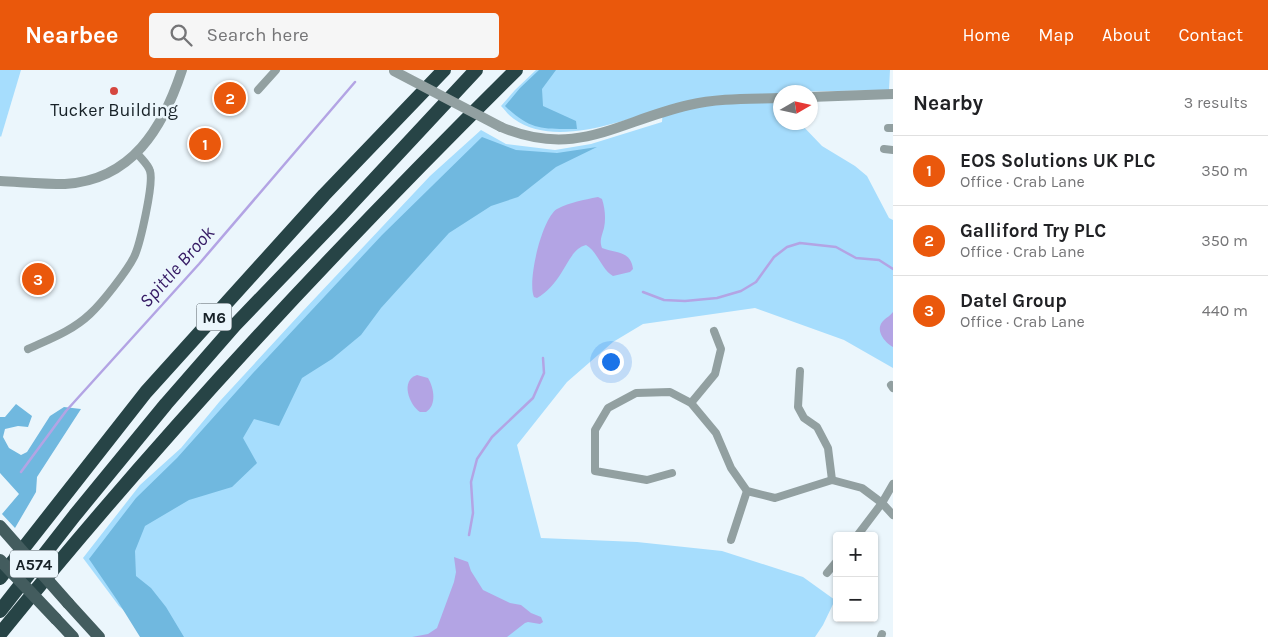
<!DOCTYPE html>
<meta charset="utf-8">
<style>
body{margin:0;font-family:Karla,sans-serif;background:#f6f6f6;color:#202124}
.controls{position:absolute;right:15px;bottom:15px;display:grid;overflow:hidden;border-radius:5px;box-shadow:0 1px 4px #0004}
.controls button{width:45px;height:45px;display:grid;place-items:center;padding:0;border:0;border-bottom:1px solid #e0e0e0;background:#fff;color:#202124;font:25px sans-serif}
.compass{position:absolute;left:773px;top:15px;width:45px;height:45px;border-radius:50%;background:#fff;box-shadow:0 1px 4px #0004;rotate:81deg}
.you{position:absolute;left:610px;top:291px;width:18px;height:18px;margin:-12px;border:4px solid #fff;border-radius:50%;background:#1a73e8;box-shadow:0 0 0 8px #1a73e833}
.badge{display:grid;place-items:center;width:32px;height:32px;border-radius:50%;background:#ea580c;color:#fff;font-size:16px;font-weight:700}
.pin{position:absolute;translate:-50% -50%;border:2px solid #fff;box-shadow:0 1px 5px #0006}
.list{margin:0;padding:0;list-style:none}
h2{display:flex;justify-content:space-between;align-items:center;height:65px;margin:0;padding:0 20px;font-size:21px}
h2 small{font-size:16px;font-weight:400;color:#757577}
.list li{display:grid;grid-template-columns:32px 1fr auto;gap:15px;align-items:center;box-sizing:border-box;height:70px;padding:0 20px;border-top:1px solid #e0e0e0}
.list b{display:block;font-size:19px;white-space:nowrap}
.list p{margin:0;font-size:16px;white-space:nowrap;color:#757577}
.list em{font-size:16px;font-style:normal;color:#757577}
.icon{flex:none;width:28px;height:28px;fill:none;stroke:currentColor;stroke-width:2;stroke-linecap:round;stroke-linejoin:round}
.map{position:relative;flex:none;width:893px;height:567px;overflow:hidden}
header{display:flex;align-items:center;gap:30px;box-sizing:border-box;height:70px;padding:0 25px;background:#ea580c;color:#fff}
header strong{font-size:24px}
nav{display:flex;gap:28px;margin-inline-start:auto;font-size:18px}
.search{width:350px;height:45px;background:#f6f6f6;display:flex;align-items:center;gap:12px;box-sizing:border-box;padding:0 18px;border-radius:5px;color:#757577;font-size:19px}
main{display:flex}
aside{flex:1;background:#fff}
.map>svg:first-child{display:block}
</style>
<header>
<strong>Nearbee</strong>
<div class="search"><svg class="icon" aria-label="search" viewBox="0 0 24 24"><circle cx="10" cy="10" r="6"/><path d="M15 15l6 6"/></svg>Search here</div>
<nav><a>Home</a><a>Map</a><a>About</a><a>Contact</a></nav>
</header>
<main>
<div class="map">
<svg width="893" height="567" viewBox="0 0 893 567">
<rect width="100%" height="100%" fill="#ebf6fc"/>
<g fill="#a6ddfd">
<polygon points="0,0 21,0 1,67 0,66"/>
<path d="M 536,0 L 890,0 L 889,20 L 780,22 L 780,52 L 800,53 L 822,76 L 855,96 L 867,106 L 889,148 L 893,150 L 893,298 L 844,270 L 755,238 L 643,254 L 613,272 L 567,312 L 517,375 L 541,468 L 637,472 L 722,481 L 803,507 L 835,530 L 823,555 L 815,567 L 153,567 L 119,536 L 83,488 L 140,415 L 181,378 L 220,331 L 302,242 L 430,106 L 481,60 L 506,74 L 555,80 L 591,74 L 662,52 L 663,38 C 622,51 554,78 514,49 C 509,46 505,40 501,36 L 515,20 Z"/>
</g>
<g fill="#70b8df">
<path d="M 539,0 L 556,0 L 542,19 L 543,36 L 576,51 L 577,59 C 543,59 531,61 505,36 L 520,18 Z"/>
<polygon points="482,67 516,80 557,83 597,77 556,97 518,127 491,136 449,163 381,238 361,265 332,289 302,308 279,356 254,349 243,368 257,393 232,417 189,430 145,456 135,481 136,506 151,518 166,537 184,567 140,567 117,530 89,489 136,428 177,388 253,303 382,165"/>
<polygon points="16,334 32,346 28,357 18,356 5,359 3,367 9,378 21,385 27,382 50,346 64,337 81,339 37,407 36,422 15,458 2,444 19,424 0,403 0,347 5,347"/>
</g>
<g fill="#b3a4e4">
<path d="M 598,127 L 602,129 C 605,138 606,149 604,158 C 602,166 599,170 602,178 C 614,183 631,180 633,199 L 630,202 L 613,206 C 601,199 598,182 586,175 C 573,178 567,195 560,205 C 555,213 546,223 537,228 L 534,227 C 527,211 542,148 557,139 C 571,132 583,130 598,127 Z"/>
<path d="M 893,242 L 893,277 C 884,272 874,259 884,250 C 887,247 890,246 893,242 Z"/>
<path d="M 417,305 L 428,308 C 434,318 437,335 426,342 L 420,342 C 409,335 400,310 417,305 Z"/>
<polygon points="454,487 468,492 471,501 483,520 510,533 521,535 531,543 541,547 543,552 540,554 528,552 525,553 507,567 412,567 428,564 437,558 454,512 456,502"/>
</g>
<g fill="none" stroke-linecap="round" stroke-linejoin="round">
<g stroke="#b3a4e4" stroke-width="2.5">
<polyline points="643,222 664,230 685,231 717,228 741,221 756,212 774,187 787,177 800,173 836,177 856,188 879,190 893,199"/>
<polyline points="21,402 66,341 199,194 355,12"/>
<polyline points="469,465 473,443 471,412 477,389 492,367 533,328 544,303 543,288"/>
</g>
<g stroke="#92a0a1" stroke-width="8">
<polyline points="258,20 276,0"/>
<polyline points="888,58 893,58"/>
<polyline points="884,79 893,80"/>
<path d="M 28,279 C 50,269 72,261 90,244 C 102,233 127,201 134,187 C 140,175 154,113 150,101 C 148,94 141,89 137,83"/>
<polyline points="800,301 798,337 804,348 817,357 828,378 832,410"/>
<polyline points="891,315 893,318"/>
<polyline points="691,333 715,304 721,279 714,261"/>
<polyline points="672,403 647,410 595,401 595,360 608,338 636,323 670,322 691,333 716,363 731,398 747,421 775,428 832,410 862,418 882,433 893,445"/>
<polyline points="857,466 882,433 893,414"/>
<polyline points="731,470 747,421"/>
<polyline points="827,503 837,491"/>
<polyline points="881,567 882,564"/>
</g>
<g stroke="#92a0a1" stroke-width="10">
<polyline points="810,27 893,24"/>
<path d="M 501,57 C 577,89 618,51 689,35 C 719,28 750,29 780,28"/>
<path d="M 0,111 C 21,112 43,114 65,114 C 132,110 163,58 182,0"/>
</g>
<g stroke="#435c5e" stroke-width="12">
<polyline points="68,533 99,567"/>
<polyline points="56,549 73,567"/>
</g>
<g stroke="#274446" stroke-width="14">
<polyline points="0,508 146,322 324,125 444,0"/>
<polyline points="0,541 75,445 166,334 235,255 340,146 476,0"/>
<path d="M 0,564 C 160,366 335,179 516,0"/>
</g>
<polyline stroke="#92a0a1" stroke-width="10" points="394,1 501,57"/>
<g stroke="#435c5e" stroke-width="12">
<polyline points="0,456 68,533"/>
<polyline points="0,490 56,549"/>
</g>
</g>
<circle fill="#d5473f" stroke="#ebf6fc" stroke-width="2" cx="114" cy="21" r="5"/>
<g text-anchor="middle" dominant-baseline="central" stroke-width="5" stroke-linejoin="round" paint-order="stroke">
<g fill="#ebf6fc" stroke="#576167" stroke-width="1">
<rect x="196.5" y="233.5" width="35" height="27" rx="4"/>
<rect x="10" y="480.5" width="48" height="27" rx="4"/>
</g>
<g font-size="16" font-weight="bold" fill="#172127">
<text x="214" y="247">M6</text>
<text x="34" y="494">A574</text>
</g>
<g font-size="18" fill="#172127" stroke="#ebf6fc">
<text x="114" y="40">Tucker Building</text>
</g>
<g font-size="19" font-style="italic" fill="#351a64" stroke="#ebf6fc">
<text transform="translate(177 197) rotate(-48)">Spittle Brook</text>
</g>
</g>
</svg>
<div class="controls">
<button>+</button>
<button>−</button>
</div>
<svg class="compass" viewBox="-18 -18 36 36"><path d="M0-13l5 13h-10z" fill="#e53935"/><path d="M0 13l5-13h-10z" fill="#757577"/></svg>
<div class="you"></div>
<div class="pin badge" style="left:205px;top:74px">1</div>
<div class="pin badge" style="left:230px;top:28px">2</div>
<div class="pin badge" style="left:38px;top:209px">3</div>
</div>
<aside>
<h2>Nearby<small>3 results</small></h2>
<ul class="list">
<li><span class="badge">1</span><div><b>EOS Solutions UK PLC</b><p>Office · Crab Lane</p></div><em>350 m</em></li>
<li><span class="badge">2</span><div><b>Galliford Try PLC</b><p>Office · Crab Lane</p></div><em>350 m</em></li>
<li><span class="badge">3</span><div><b>Datel Group</b><p>Office · Crab Lane</p></div><em>440 m</em></li>
</ul>
</aside>
</main>
